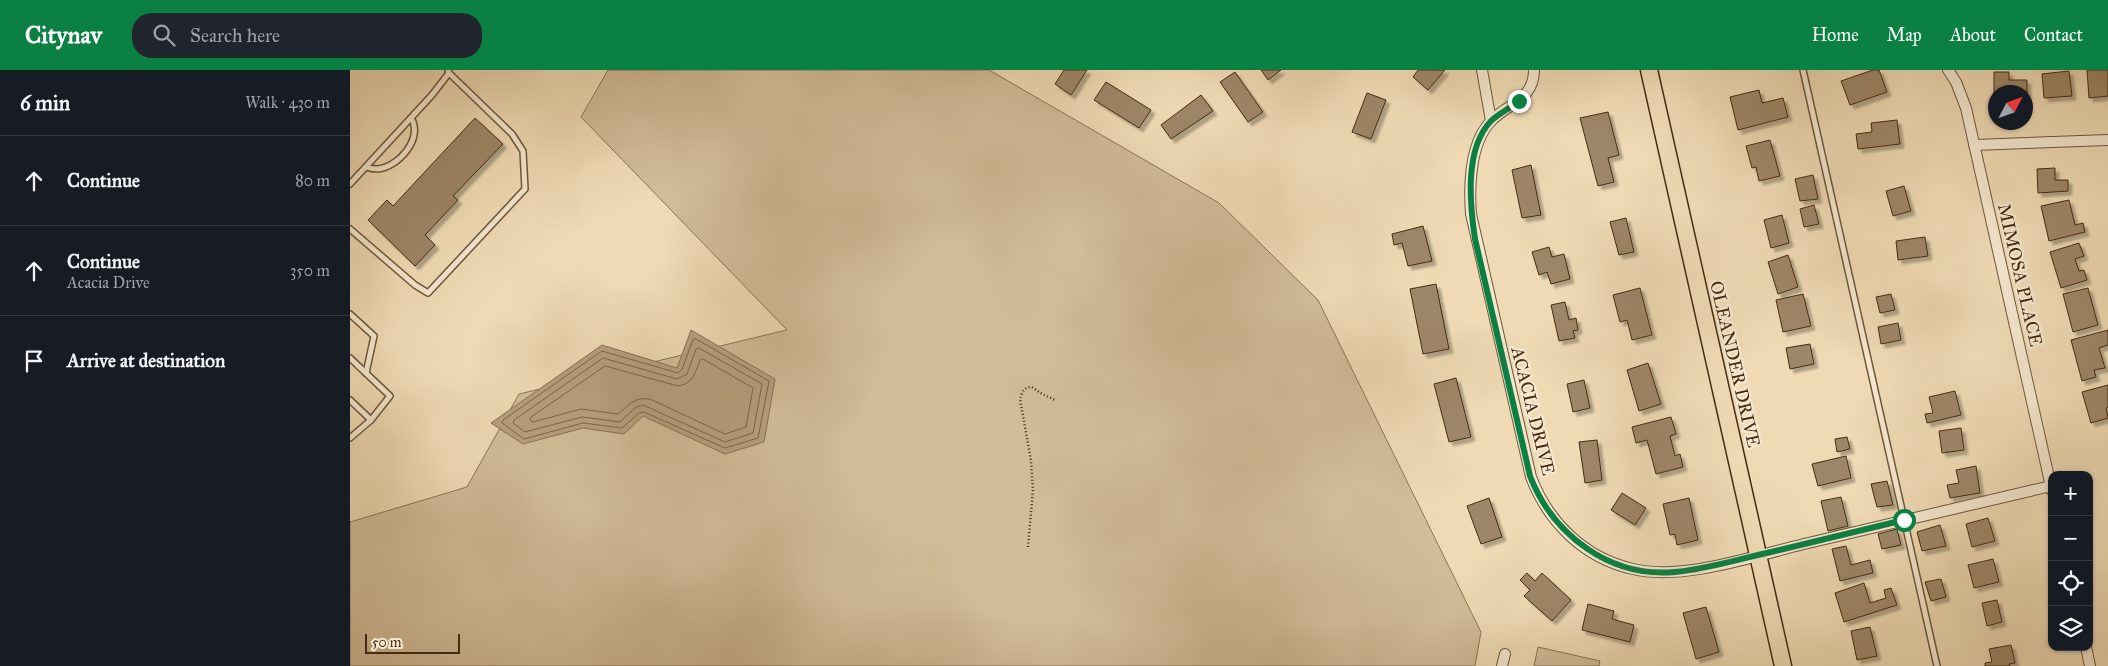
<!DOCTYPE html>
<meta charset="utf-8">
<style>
body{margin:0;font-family:"IM FELL Great Primer",serif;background:#20242c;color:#f1f3f6}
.controls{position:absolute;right:15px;bottom:15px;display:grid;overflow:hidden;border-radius:10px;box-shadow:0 1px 4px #0004}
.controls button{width:45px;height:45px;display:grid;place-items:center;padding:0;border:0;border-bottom:1px solid #363941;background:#171b24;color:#f1f3f6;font:25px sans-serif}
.compass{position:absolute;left:1638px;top:15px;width:45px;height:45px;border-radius:50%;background:#171b24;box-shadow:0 1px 4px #0004;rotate:48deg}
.scale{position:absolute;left:15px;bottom:12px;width:95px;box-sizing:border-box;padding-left:5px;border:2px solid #462b12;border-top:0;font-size:14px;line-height:18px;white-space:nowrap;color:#462b12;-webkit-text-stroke:4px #f5e7cf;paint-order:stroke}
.stop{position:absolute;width:15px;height:15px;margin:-11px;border:4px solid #0b8043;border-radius:50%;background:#fff}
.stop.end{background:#0b8043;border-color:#fff;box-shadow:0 1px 5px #0008}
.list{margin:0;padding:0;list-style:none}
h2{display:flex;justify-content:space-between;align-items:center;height:65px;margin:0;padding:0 20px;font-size:21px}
h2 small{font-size:16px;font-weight:400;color:#9ea1a6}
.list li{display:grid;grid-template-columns:32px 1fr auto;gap:15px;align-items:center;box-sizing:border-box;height:90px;padding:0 20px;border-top:1px solid #363941}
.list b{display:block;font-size:19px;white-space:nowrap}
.list p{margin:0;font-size:16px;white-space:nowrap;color:#9ea1a6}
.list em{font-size:16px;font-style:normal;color:#9ea1a6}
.icon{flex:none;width:28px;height:28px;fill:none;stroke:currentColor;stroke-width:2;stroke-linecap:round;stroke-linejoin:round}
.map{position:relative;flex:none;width:1758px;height:596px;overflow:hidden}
header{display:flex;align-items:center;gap:30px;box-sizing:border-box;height:70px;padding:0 25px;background:#0b8043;color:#fff}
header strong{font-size:24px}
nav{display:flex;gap:28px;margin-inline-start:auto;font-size:18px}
.search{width:350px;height:45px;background:#20242c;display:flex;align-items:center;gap:12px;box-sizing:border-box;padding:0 18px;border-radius:20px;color:#9ea1a6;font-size:19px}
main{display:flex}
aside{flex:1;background:#171b24}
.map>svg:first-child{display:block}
</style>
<header>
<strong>Citynav</strong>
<div class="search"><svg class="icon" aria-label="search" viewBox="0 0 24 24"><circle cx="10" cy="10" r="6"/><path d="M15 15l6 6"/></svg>Search here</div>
<nav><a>Home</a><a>Map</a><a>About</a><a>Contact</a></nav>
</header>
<main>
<aside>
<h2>6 min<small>Walk · 430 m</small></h2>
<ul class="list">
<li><svg class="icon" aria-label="ahead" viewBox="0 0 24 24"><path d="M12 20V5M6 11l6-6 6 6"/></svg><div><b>Continue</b></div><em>80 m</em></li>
<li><svg class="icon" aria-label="ahead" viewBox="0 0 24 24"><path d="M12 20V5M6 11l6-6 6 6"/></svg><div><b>Continue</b><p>Acacia Drive</p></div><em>350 m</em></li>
<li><svg class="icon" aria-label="arrive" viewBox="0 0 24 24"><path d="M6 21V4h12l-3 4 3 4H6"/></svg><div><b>Arrive at destination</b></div></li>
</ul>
</aside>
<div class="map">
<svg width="1758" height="596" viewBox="0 0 1758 596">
<defs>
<filter id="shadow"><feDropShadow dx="4" dy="4" stdDeviation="1" flood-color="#0004"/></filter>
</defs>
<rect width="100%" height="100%" fill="#efdab5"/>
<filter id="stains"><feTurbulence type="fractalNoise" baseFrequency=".004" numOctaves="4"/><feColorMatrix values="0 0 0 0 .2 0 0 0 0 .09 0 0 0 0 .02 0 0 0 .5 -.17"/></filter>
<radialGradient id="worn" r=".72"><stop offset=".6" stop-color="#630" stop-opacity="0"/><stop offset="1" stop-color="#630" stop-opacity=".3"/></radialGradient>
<g fill="#d2bc99" stroke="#8c7456">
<polygon points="258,0 639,0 869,133 968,230 1131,562 1125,596 0,596 0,452 117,417 169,324 437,260 231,47"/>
<polygon points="1188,577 1250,591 1249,596 1184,596"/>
</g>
<polygon fill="#b69e7e" stroke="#897053" points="341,260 425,309 414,372 375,384 293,346 274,364 233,358 173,374 141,353 252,275 327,298"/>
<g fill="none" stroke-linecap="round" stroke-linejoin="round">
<g stroke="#7e6448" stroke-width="1">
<polygon points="346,269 419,311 408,368 375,378 294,342 289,343 272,358 233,353 174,369 152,353 153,350 252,281 328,303 332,299 343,270"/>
<polygon points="349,278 412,314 403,363 375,372 293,335 286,337 270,352 232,347 175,362 163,353 164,350 253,288 327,309 337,304 346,279"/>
<path d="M 353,289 L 403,318 L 396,357 L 375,364 L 302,330 C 286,325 279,335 268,344 L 231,339 L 183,352 L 180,350 L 181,347 L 255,296 L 328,316 C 343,314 345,303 350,290 Z"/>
</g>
</g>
<g fill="#9e8667" stroke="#462b12" filter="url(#shadow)">
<polygon points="714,0 737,0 721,25 705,14"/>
<polygon points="911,0 931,0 918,10"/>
<polygon points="1068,0 1095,0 1078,20 1063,7"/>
<polygon points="1523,0 1529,0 1537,22 1500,35 1491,11"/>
<polygon points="1737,0 1758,0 1758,26 1739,28"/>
<polygon points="1719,1 1722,26 1694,28 1692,4"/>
<polygon points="885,2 913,42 898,52 870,12"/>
<polygon points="1644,2 1659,2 1659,10 1677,10 1677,29 1676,29 1676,22 1646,22 1646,29 1644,29"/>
<polygon points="756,12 801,40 789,58 744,30"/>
<polygon points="1409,20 1412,33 1433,28 1438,47 1388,60 1380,27"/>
<polygon points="1017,23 1036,30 1021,69 1002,62"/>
<polygon points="851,25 863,41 821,69 811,55"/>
<polygon points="1258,42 1269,85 1258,88 1264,112 1248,116 1230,48"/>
<polygon points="125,48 153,74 103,126 108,130 75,165 85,175 65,196 18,150 37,130 43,136"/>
<polygon points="1547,50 1550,74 1508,79 1506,64 1522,62 1521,53"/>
<polygon points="1420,70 1430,106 1409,111 1406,97 1402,98 1396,76"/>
<polygon points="1181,95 1191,145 1172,148 1162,100"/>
<polygon points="1705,98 1705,110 1718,110 1718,121 1688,123 1687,99"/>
<polygon points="1463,105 1468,129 1450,131 1445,109"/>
<polygon points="1554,116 1561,141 1543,146 1536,121"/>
<polygon points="1719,130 1725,155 1733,153 1735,162 1699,171 1691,136"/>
<polygon points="1464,135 1469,154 1454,157 1450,139"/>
<polygon points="1432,145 1439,173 1421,178 1414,150"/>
<polygon points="1276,148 1284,182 1269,185 1260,152"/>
<polygon points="1073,156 1082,191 1058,196 1052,173 1044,175 1042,164"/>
<polygon points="1575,167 1578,186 1548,190 1546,171"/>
<polygon points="1729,173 1734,186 1725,189 1729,201 1734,200 1737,210 1711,218 1700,182"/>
<polygon points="1199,177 1202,187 1214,184 1220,209 1201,214 1197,202 1189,205 1182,182"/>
<polygon points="1438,185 1448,217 1428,224 1418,192"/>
<polygon points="1086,214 1099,279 1073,284 1060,219"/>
<polygon points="1290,218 1302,265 1282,270 1277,250 1270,252 1263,225"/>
<polygon points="1738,218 1748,255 1723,262 1713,224"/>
<polygon points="1453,224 1461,256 1433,262 1426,230"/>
<polygon points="1541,224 1545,240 1530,243 1526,227"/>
<polygon points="1215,232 1219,250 1226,248 1228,260 1223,261 1225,268 1209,271 1201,235"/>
<polygon points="1548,253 1551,270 1531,274 1528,257"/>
<polygon points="1758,260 1758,275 1749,278 1755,298 1744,300 1746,307 1732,311 1721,270"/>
<polygon points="1460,274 1464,294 1440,299 1436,278"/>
<polygon points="1298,293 1311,334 1289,341 1277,300"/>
<polygon points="1106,308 1121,367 1099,372 1084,314"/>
<polygon points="1234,310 1240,338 1223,342 1217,314"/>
<polygon points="1758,315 1758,337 1756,338 1758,348 1741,353 1732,322"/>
<polygon points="1605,321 1611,345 1577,353 1575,344 1583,343 1579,327"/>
<polygon points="1321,347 1326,364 1320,366 1325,386 1330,384 1333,397 1306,404 1297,370 1286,373 1282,357"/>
<polygon points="1611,358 1614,380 1592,383 1589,361"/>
<polygon points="1497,367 1500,379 1487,382 1485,369"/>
<polygon points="1247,370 1252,410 1235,413 1229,372"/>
<polygon points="1496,386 1501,408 1468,416 1462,394"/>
<polygon points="1626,396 1630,423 1600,428 1597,415 1609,413 1606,400"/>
<polygon points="1537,411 1543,435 1527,437 1521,414"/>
<polygon points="1272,423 1296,438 1285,455 1261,440"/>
<polygon points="1491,427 1498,456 1478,461 1471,431"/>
<polygon points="1139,428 1152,467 1131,474 1117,436"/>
<polygon points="1339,428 1348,470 1327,475 1325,464 1320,465 1313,434"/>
<polygon points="1638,448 1645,471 1622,477 1616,454"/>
<polygon points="1590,455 1596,476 1572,481 1567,462"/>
<polygon points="1547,459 1551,475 1532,479 1528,464"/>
<polygon points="1496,476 1501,495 1520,490 1523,503 1490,511 1482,479"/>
<polygon points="1643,489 1649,512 1624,518 1618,495"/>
<polygon points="1177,503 1185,511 1192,503 1221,530 1202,551 1174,526 1180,520 1170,510"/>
<polygon points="1591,509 1596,527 1581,531 1575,512"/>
<polygon points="1514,513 1520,533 1536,528 1534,520 1541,518 1547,535 1494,552 1485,523"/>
<polygon points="1647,530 1652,552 1637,556 1632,533"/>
<polygon points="1238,534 1264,541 1262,549 1284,555 1280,572 1232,560"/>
<polygon points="1356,537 1369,582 1346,589 1333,543"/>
<polygon points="1520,557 1527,586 1507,590 1501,561"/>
<polygon points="1661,575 1665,593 1659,594 1660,596 1635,596 1635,593 1642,592 1639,579"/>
</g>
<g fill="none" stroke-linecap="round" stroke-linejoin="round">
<defs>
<g id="lane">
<polyline points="1453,0 1587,596"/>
<path d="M 16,97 C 19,98 24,99 27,99 C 48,98 74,68 61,48"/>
<polyline points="0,114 82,25 99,3 98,0"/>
<polyline points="0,159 65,215 78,223 175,119 173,81 162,64 99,3"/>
<polyline points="0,244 24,266 16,303"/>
<polyline points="0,288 40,326 21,350 0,368"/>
<polyline points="0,330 21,350"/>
</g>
<g id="street">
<polyline points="1132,0 1141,51"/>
<path d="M 1184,0 C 1184,30 1158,33 1141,51 C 1120,73 1119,116 1121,144 L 1181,407 C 1198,452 1234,488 1283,499 C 1333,511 1404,486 1454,474 C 1536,455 1618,435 1701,416"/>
<polyline points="1598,0 1606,12 1616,38 1702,421"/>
<polyline points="1624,75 1758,70"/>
<polyline points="1736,577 1740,596"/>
<polyline points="1152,596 1155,584"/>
</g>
<polyline id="primary" points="1299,0 1433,596"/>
</defs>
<use href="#lane" stroke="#70573b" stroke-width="8"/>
<use href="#street" stroke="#70573b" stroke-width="12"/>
<use href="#primary" stroke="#462b12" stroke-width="19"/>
<path stroke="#462b12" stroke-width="2.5" stroke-dasharray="1 2.5" stroke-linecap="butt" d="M 678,477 L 683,420 L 681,391 L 670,329 C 672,322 674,317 682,317 L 692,324 L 705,330"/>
<use href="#lane" stroke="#f5e7cf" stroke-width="5"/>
<use href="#street" stroke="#f5e7cf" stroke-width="10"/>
<use href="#primary" stroke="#efdab5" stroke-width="16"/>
</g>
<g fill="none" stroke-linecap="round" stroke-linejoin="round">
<path stroke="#0b8043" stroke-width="6" d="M 1169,31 C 1161,38 1149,43 1141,51 C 1114,79 1120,135 1125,169 L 1180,406 C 1203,465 1260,508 1325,502 C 1357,499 1389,489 1421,482 C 1465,471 1510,461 1554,450"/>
</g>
<g text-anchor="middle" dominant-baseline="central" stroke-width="4.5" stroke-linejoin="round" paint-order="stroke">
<g font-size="18" fill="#462b12" stroke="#f5e7cf">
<text transform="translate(1670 205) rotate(77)">MIMOSA PLACE</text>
<text transform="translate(1385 294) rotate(77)">OLEANDER DRIVE</text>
<text transform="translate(1183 341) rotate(76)">ACACIA DRIVE</text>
</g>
</g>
<rect width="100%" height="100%" filter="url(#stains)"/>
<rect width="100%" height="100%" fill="url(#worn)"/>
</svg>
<div class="controls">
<button>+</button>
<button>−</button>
<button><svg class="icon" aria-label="locate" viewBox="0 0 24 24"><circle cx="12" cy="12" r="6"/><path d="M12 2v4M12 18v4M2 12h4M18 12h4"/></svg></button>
<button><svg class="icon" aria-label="layers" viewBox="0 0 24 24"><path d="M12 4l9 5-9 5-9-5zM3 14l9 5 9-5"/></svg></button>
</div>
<svg class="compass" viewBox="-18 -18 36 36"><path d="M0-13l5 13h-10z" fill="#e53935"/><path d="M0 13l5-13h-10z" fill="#9ea1a6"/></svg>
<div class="scale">50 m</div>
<div class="stop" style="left:1554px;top:450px"></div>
<div class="stop end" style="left:1169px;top:31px"></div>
</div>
</main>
